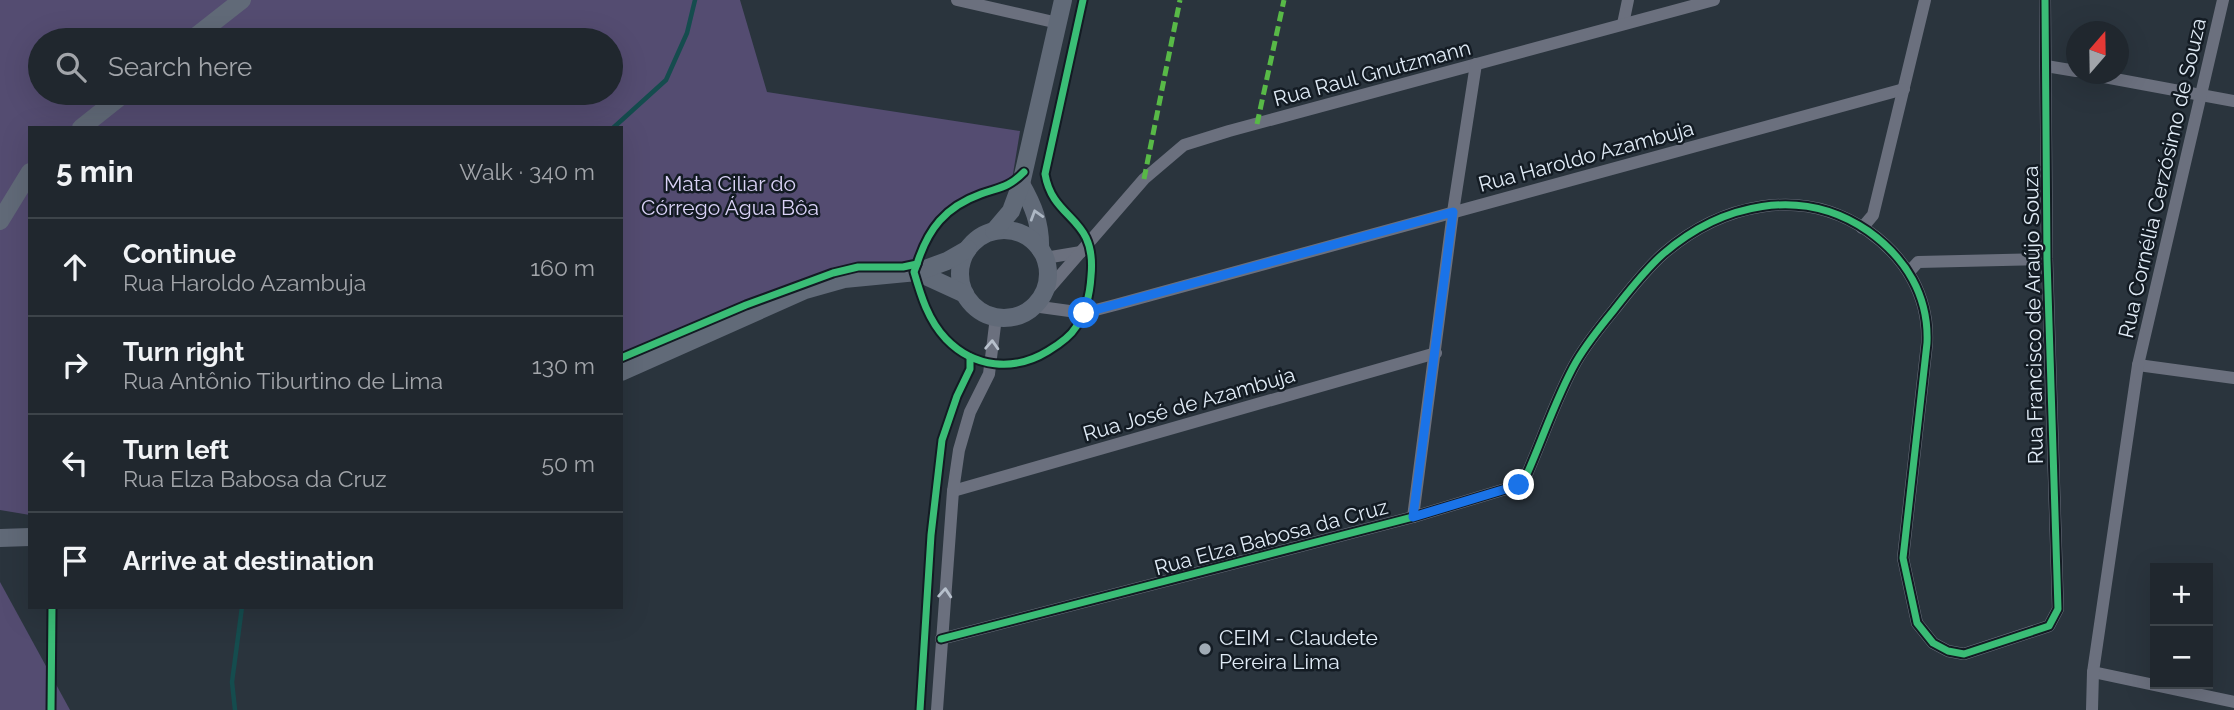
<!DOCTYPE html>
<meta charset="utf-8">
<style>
body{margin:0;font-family:Raleway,sans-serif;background:#282f36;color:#f1f3f6}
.controls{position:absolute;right:21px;bottom:21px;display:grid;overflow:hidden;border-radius:0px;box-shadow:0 7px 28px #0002}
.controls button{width:63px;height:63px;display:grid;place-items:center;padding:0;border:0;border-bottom:2px solid #3d444a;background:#20272e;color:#f1f3f6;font:35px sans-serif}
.compass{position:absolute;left:2066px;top:21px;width:63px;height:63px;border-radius:50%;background:#20272e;box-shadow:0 7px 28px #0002;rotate:20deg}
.stop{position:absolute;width:21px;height:21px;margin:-16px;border:5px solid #1a73e8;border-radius:50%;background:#fff}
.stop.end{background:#1a73e8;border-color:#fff;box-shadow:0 2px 7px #0008}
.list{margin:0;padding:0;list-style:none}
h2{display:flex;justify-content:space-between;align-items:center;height:91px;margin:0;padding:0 28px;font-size:30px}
h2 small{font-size:23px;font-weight:400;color:#a2a5aa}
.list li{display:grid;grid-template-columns:46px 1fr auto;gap:21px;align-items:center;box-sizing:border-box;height:98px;padding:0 28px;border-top:2px solid #3d444a}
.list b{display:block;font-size:26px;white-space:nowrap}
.list p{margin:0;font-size:23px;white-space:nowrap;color:#a2a5aa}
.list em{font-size:23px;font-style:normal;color:#a2a5aa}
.icon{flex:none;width:38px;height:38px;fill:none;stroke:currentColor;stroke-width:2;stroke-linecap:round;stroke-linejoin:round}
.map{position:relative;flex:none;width:2234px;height:710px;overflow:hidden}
.search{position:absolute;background:#20272e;box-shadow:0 7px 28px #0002;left:28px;top:28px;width:595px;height:77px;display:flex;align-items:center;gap:18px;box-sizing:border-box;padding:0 24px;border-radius:38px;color:#a2a5aa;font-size:26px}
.panel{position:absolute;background:#20272e;box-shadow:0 7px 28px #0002;left:28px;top:126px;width:595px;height:483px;border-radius:0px}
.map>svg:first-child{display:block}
</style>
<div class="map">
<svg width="2234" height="710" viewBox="0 0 2234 710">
<rect width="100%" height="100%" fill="#2a343d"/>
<g fill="#544c71" fill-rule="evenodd">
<path d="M 0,0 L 740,0 L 767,92 L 1020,131 L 1011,186 C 959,203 935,208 917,264 L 858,267 L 807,282 L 621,357 L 621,128 L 30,128 L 30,515 L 0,510 ZM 40,40 L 611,40 L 611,93 L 40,93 Z"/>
<polygon points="0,582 70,710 0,710"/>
</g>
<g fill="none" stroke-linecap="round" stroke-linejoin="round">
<g stroke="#154c4e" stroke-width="4.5">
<polyline points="613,128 666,80 687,33 695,0"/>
<polyline points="235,710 232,682 242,607"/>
</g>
<g stroke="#6b707e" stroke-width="12">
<polyline points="957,0 1058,23"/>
<polyline points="1623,24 1628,0"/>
<polyline points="2046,66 2076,71"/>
<polyline points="2088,74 2234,101"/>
<polyline points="1862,228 1873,215 1925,0"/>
<polyline points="1045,258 1081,252"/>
<polyline points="1909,272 1918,262 2047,259"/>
<polyline points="1039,300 1144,179 1184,145 1229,131 1714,0"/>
<polyline points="1033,306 1084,313 1115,305 1904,89"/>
<polyline points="2138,365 2234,378"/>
<polyline points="953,491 1436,353"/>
<polyline points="1413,517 1453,212 1476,64"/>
<path d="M 941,639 L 1413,517 L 1519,485 L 1527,474 C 1543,438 1557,395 1576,362 C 1587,343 1600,327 1614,310 C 1629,291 1644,271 1663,254 C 1721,204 1801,185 1868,231 C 1906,258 1929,296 1927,343 L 1903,558 L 1917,623 L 1933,643 L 1948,651 L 1964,654 L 2049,626 L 2058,609 L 2047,259 L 2045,0"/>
<polyline points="2093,672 2234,702"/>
<polyline points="937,710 953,491 959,450 970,412 989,374 996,317"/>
<polyline points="2092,710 2093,672 2138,365 2223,0"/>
</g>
<g stroke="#616a78" stroke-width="18">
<polyline points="191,40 242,0"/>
<polyline points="81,128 125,93"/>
<path d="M 1021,184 C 1033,205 1041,224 1040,249"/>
<polyline points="0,221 30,172"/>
<circle cx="1004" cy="274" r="44"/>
<polyline points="994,231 1011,211 1021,184 1063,0"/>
<polyline points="917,272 965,294"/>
<polyline points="621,372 805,290 844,279 917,272 947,261 968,249"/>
<polyline points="0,538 30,537"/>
</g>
<g stroke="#58b947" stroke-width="5" stroke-dasharray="10 5" stroke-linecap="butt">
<polyline points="1257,124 1284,0"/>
<polyline points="1144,179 1180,0"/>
</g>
<defs>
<g id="cycleway">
<path d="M 917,264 L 914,272 C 921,296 928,320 946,339 C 974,368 1014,372 1048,351 C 1058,345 1070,337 1076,327 C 1085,313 1090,293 1091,276 C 1097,215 1053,222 1045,174 L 1083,0"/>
<path d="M 621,358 L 746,305 L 833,273 L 858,267 L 903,267 L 917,264 C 928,229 945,207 981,194 C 1001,187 1008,188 1024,172"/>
<path d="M 941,639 L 1413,517 L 1519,485 L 1527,474 C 1543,438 1557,395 1576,362 C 1587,343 1600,327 1614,310 C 1629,291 1644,271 1663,254 C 1721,204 1801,185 1868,231 C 1906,258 1929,296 1927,343 L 1903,558 L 1917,623 L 1933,643 L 1948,651 L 1964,654 L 2049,626 L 2058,609 L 2047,259 L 2045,0"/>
<polyline points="51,710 52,607"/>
<polyline points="920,710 931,535 942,440 957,396 970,369 970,357"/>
</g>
</defs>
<use href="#cycleway" stroke="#131b23" stroke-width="11"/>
<use href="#cycleway" stroke="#3abd76" stroke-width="7"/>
</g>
<defs><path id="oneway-chevron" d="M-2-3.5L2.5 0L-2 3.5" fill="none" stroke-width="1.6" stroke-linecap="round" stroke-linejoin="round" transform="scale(1.75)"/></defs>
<use stroke="#adb7c4" href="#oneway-chevron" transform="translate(1036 215) rotate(-107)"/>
<g stroke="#b7c0cc">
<use href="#oneway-chevron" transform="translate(992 345) rotate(-87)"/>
<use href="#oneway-chevron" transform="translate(945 593) rotate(-86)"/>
</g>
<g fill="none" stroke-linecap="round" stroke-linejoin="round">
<polyline stroke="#1a73e8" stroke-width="9" points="1084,313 1453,212 1413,517 1519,485"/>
</g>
<circle fill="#a0abb5" stroke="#131b23" stroke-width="2.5" cx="1205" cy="649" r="7"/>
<g text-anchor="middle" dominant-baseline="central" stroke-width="5" stroke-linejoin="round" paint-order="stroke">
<g font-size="21" fill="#e0ebf6" stroke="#131b23">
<text transform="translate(1372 73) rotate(-15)">Rua Raul Gnutzmann</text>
<text transform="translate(1586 156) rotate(-15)">Rua Haroldo Azambuja</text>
<text transform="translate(2162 178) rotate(-77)">Rua Cornélia Cerzósimo de Souza</text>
<text transform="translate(2033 315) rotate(-91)">Rua Francisco de Araújo Souza</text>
<text transform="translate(1189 404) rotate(-16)">Rua José de Azambuja</text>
<text transform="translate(1271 537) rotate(-15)">Rua Elza Babosa da Cruz</text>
</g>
<g font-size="21" fill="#dad2f7" stroke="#131b23">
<text x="730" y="183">Mata Ciliar do<tspan x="730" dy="24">Córrego Água Bôa</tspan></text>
</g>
<g font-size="21" fill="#e0ebf6" stroke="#131b23" text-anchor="start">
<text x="1219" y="637">CEIM - Claudete<tspan x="1219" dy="24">Pereira Lima</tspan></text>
</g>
</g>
</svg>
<div class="controls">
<button>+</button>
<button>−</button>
</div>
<svg class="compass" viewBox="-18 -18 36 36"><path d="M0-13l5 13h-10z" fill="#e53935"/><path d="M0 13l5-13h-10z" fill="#a2a5aa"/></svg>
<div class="stop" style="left:1084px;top:313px"></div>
<div class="stop end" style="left:1519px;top:485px"></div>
<div class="search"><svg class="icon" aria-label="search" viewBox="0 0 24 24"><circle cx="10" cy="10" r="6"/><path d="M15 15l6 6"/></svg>Search here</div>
<section class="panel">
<h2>5 min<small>Walk · 340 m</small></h2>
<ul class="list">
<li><svg class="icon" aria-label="ahead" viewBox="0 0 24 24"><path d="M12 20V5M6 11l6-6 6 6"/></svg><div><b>Continue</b><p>Rua Haroldo Azambuja</p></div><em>160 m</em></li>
<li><svg class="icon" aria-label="right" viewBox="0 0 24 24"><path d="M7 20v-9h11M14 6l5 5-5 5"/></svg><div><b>Turn right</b><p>Rua Antônio Tiburtino de Lima</p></div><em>130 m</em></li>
<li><svg class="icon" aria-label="left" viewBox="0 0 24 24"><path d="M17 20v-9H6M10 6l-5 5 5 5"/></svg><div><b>Turn left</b><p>Rua Elza Babosa da Cruz</p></div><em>50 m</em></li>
<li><svg class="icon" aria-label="arrive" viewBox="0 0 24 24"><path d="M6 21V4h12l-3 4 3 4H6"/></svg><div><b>Arrive at destination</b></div></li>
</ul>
</section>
</div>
